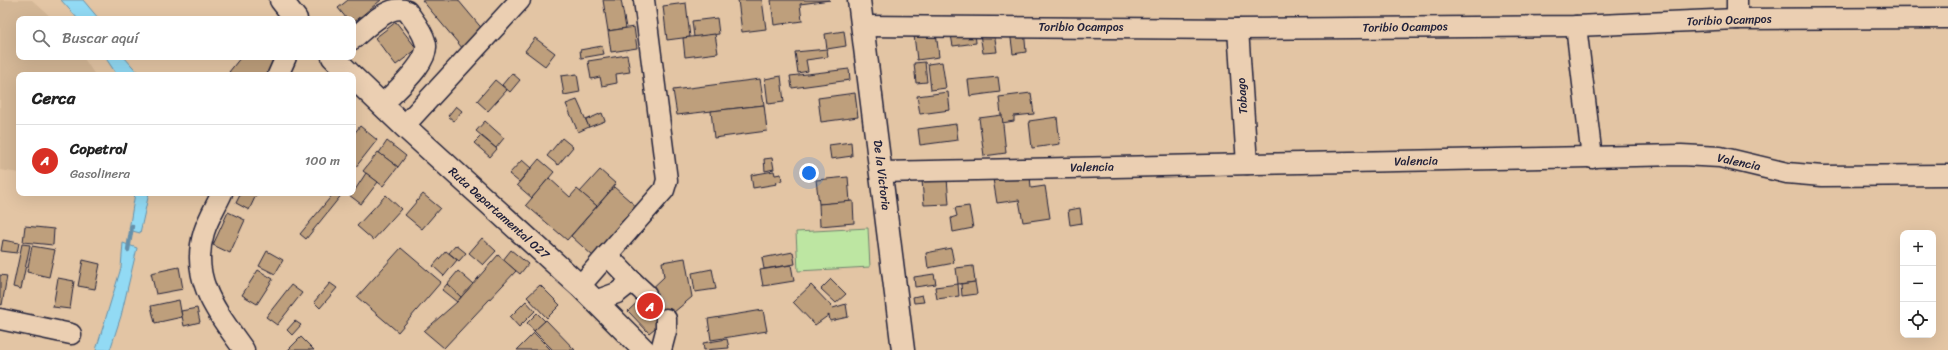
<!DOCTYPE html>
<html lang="es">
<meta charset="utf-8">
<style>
body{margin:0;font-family:Sriracha,sans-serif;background:#f2f2f2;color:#222}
.controls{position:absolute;right:12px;bottom:12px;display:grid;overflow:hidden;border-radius:8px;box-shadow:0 4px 16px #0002}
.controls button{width:36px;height:36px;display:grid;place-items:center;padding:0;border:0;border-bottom:1px solid #e0e0e0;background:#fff;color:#222;font:20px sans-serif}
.you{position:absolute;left:809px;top:173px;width:14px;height:14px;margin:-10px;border:3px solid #fff;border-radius:50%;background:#1a73e8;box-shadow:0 0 0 6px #1a73e833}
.badge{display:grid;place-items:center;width:26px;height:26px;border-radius:50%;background:#d93025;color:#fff;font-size:13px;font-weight:700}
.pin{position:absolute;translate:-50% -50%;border:2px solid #fff;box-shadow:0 1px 4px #0006}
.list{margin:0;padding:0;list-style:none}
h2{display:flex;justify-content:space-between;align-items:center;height:52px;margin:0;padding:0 16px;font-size:17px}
h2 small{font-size:13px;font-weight:400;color:#767676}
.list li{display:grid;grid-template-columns:26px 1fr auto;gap:12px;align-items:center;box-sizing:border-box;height:72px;padding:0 16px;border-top:1px solid #e0e0e0}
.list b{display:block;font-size:15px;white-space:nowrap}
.list p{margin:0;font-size:13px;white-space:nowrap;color:#767676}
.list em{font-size:13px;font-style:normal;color:#767676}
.icon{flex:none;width:22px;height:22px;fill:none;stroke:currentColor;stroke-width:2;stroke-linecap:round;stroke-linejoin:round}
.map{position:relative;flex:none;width:1948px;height:350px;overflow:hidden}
.search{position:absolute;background:#fff;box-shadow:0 4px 16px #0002;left:16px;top:16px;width:340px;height:44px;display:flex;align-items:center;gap:10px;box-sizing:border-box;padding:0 14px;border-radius:8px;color:#767676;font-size:15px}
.panel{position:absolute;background:#fff;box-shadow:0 4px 16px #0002;left:16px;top:72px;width:340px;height:124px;border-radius:8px}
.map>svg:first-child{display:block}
</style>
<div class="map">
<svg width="1948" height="350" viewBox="0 0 1948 350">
<rect width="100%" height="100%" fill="#e3c5a4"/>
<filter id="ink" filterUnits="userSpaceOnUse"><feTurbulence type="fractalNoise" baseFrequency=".025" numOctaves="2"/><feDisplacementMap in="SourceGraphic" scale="8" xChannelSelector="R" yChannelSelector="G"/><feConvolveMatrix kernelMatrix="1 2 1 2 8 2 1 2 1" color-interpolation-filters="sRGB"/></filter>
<g filter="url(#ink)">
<polygon fill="#d4b796" points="0,0 32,0 53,19 19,19 19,57 83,57 95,75 19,75 19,173 0,170"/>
<polygon fill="#bde6a2" stroke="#70846e" points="868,228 870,267 798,271 796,232"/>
<g fill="#92daf4" stroke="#6590aa">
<polygon points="61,0 83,0 99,19 78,19"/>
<polygon points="105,57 124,57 140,75 117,75"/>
<polygon points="135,193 149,193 140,233 129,230"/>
<polygon points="123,243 137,248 121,316 110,350 96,350 121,268"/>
</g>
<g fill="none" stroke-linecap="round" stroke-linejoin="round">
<polyline stroke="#6590aa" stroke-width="4.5" points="128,250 132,226"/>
</g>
<g fill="#be9f7b" stroke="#22223b">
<polygon points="348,0 381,0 353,23 353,19 347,19 338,8"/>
<polygon points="422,0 458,0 484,31 463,49"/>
<polygon points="603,0 621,0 626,28 608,31"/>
<polygon points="738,0 762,0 766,29 742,32"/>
<polygon points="771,0 830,0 800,4 802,21 774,25"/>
<polygon points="686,3 690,37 667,40 663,6"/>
<polygon points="717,18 719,34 694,37 692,21"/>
<polygon points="396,22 417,49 396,65 375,38"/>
<polygon points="634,27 637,48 611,52 608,31"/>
<polygon points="1024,29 1026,52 1013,54 1010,31"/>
<polygon points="844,31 846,46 827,49 825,34"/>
<polygon points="936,32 939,57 917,60 914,35"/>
<polygon points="975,32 976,43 953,46 951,35"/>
<polygon points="994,32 997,52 983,53 980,34"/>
<polygon points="715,34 718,53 685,57 683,38"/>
<polygon points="535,38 555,53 545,66 525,51"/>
<polygon points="602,46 604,54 581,58 580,50"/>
<polygon points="827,49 828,57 806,60 808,71 798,73 795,52"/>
<polygon points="627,55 630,72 616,74 617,83 602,86 600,77 591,79 588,61"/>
<polygon points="241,57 273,57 275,59 268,75 234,75 229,72"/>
<polygon points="925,62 927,82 916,83 914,63"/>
<polygon points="942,62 946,88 931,90 928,64"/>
<polygon points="849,69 850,80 792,88 790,76"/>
<polygon points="512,73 520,80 510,92 502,85"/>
<polygon points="577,74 580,92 564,95 561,76"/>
<polygon points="781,76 784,102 768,104 765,79"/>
<polygon points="998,77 1000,92 970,96 968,80"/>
<polygon points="760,79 764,105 677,115 673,90"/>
<polygon points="495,80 507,90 488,111 477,101"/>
<polygon points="948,92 950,110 920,114 917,96"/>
<polygon points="855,93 858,117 821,122 818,98"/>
<polygon points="1031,93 1034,114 1014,116 1014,121 1002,123 999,97"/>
<polygon points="577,100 589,127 578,132 566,104"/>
<polygon points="764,105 767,131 714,138 711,111"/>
<polygon points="456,106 462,111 454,121 448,116"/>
<polygon points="602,113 605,121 589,127 586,120"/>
<polygon points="1002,115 1006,153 984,156 979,118"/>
<polygon points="1057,117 1060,144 1032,148 1029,121"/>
<polygon points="485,121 504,138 496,148 476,131"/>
<polygon points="956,124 958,140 920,145 918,129"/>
<polygon points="360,126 377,140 355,168 353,166 353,135"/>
<polygon points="481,136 497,149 490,157 474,143"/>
<polygon points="562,138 573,147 558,165 547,156"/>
<polygon points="387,141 406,156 398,167 379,153"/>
<polygon points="851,142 852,156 831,159 829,145"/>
<polygon points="378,152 398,167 383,186 363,171"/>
<polygon points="772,158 774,169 765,171 764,159"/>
<polygon points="539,159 554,172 532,198 517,185"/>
<polygon points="522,160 531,168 519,182 509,174"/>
<polygon points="600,170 616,184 597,206 580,192"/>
<polygon points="774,171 775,175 781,174 782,181 776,182 777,184 753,188 751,175"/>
<polygon points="366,173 378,182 361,204 349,195 353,193"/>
<polygon points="1030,176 1031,188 1045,186 1050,218 1023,222 1019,200 997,203 993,179"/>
<polygon points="848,177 850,202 819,204 816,180"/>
<polygon points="549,178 570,197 577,189 597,206 567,240 526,205"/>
<polygon points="947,178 949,204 924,205 922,180"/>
<polygon points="614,187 637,207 594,257 571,236"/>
<polygon points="241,193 257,193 249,210 236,203"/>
<polygon points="334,193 343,193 306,239 300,234"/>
<polygon points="423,194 440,208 422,229 405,215"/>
<polygon points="386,195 401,209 373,240 357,226"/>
<polygon points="853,201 854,223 820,226 819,204"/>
<polygon points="969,206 973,228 953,232 951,218 957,216 955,208"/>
<polygon points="1080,208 1082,223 1070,225 1068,210"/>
<polygon points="228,212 245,220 230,253 213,245"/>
<polygon points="25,226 54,229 53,245 23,242"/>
<polygon points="482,238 496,251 483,265 469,253"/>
<polygon points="3,240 19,243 17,253 1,251"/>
<polygon points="22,244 30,245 21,289 13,287"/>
<polygon points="456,245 466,253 459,261 449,253"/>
<polygon points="32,246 55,250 49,277 27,272"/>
<polygon points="401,248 441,282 398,332 357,297"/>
<polygon points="951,248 954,263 928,268 926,253"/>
<polygon points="511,250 528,264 520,274 503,260"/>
<polygon points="267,251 283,260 275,274 259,266"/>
<polygon points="446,251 457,260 444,276 433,266"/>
<polygon points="793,252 795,264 764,269 762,258"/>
<polygon points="498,255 516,271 444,348 424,331 457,302"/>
<polygon points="685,258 692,297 649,333 628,311 664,277 662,262"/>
<polygon points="83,260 100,264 95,289 78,286"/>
<polygon points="791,265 794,281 763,286 760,270"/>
<polygon points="973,266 975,282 958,284 956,268"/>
<polygon points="179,267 183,289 156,294 151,273"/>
<polygon points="712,269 716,289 695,292 692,273"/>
<polygon points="258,270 273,279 257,304 242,295"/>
<polygon points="458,271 473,284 461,297 447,284"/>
<polygon points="934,274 936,284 915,287 914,277"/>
<polygon points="0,275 7,276 2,305 0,304"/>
<polygon points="58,278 74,281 70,309 53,307"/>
<polygon points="831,279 846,294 836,303 821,289"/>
<polygon points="975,282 977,294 962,296 961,284"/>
<polygon points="330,283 337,288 320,308 314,302"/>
<polygon points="447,284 461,297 457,302 442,290"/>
<polygon points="958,284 959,296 937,299 935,287"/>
<polygon points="291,285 302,293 277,325 266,317"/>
<polygon points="540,285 560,305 547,318 527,297"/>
<polygon points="811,285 833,308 846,304 848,317 830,321 829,315 815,325 793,302"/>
<polygon points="922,295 924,302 914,303 913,297"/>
<polygon points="179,300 182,317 155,323 151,306"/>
<polygon points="526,301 535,311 519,327 510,317"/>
<polygon points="197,308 200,322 184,326 181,311"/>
<polygon points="763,310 767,331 711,340 708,319"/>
<polygon points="537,313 545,321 534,331 527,323"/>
<polygon points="546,320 575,350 553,350 534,331"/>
<polygon points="295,321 301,325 292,335 287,330"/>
<polygon points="534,333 551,350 517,350"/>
<polygon points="301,337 314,350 288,350"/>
<polygon points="727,339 729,348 704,350 703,343"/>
</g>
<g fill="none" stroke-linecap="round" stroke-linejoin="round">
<polyline stroke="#bca48f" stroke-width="20" stroke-dasharray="20 10" stroke-linecap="butt" points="646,294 666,319"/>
<defs>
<g id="minor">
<polyline points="1737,0 1737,19"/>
<polyline points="862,26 1238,29 1576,26 1737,19 1948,18"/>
<polyline points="1576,26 1592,158"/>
<polyline points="1238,29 1247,164"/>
<path d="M 353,39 C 365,29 390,2 407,11 C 413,20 422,30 425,41 C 433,60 395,91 382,105"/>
<polyline points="278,75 286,57"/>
<polyline points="404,126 520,0"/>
<polyline points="882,172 1681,155 1720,157 1787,173 1822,176 1948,175"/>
<path d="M 222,193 C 216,206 208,219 204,232 C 189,280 218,313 244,350"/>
<polyline points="607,255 632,281"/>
<polyline points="580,286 664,190 667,180 644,0"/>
<polyline points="595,301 617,293 632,281 646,294"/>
<polyline points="0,319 71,334"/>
<polyline points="661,350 666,331 666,319"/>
</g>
<g id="major">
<polyline points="281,0 296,19"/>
<polyline points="859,0 903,350"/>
<polyline points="333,57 351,75"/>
<polyline points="353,77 404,126 580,286 644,350"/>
</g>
</defs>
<use href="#minor" stroke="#22223b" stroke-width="23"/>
<use href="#major" stroke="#22223b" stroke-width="25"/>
<use href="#minor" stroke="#ebcfb2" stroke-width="20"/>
<use href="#major" stroke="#ebcfb2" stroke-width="22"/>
</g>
</g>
<g text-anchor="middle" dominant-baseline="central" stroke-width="3" stroke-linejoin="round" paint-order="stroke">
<g font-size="12" fill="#22223b" stroke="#ebcfb2">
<text transform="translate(1729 20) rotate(-2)">Toribio Ocampos</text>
<text x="1081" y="27">Toribio Ocampos</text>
<text transform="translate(1405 27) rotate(-1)">Toribio Ocampos</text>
<text transform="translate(1242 96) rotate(-94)">Tobago</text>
<text transform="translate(1416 161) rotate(-1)">Valencia</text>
<text transform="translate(1739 162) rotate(12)">Valencia</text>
<text transform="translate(1092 167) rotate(-1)">Valencia</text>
<text transform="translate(882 175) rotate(83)">De la Victoria</text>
<text transform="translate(499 213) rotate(42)">Ruta Departamental 027</text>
</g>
</g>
</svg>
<div class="controls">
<button>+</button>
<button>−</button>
<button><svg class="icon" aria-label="locate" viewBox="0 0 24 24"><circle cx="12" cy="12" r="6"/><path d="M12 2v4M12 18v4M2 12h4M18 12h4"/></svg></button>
</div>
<div class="you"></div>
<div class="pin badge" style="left:650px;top:306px">A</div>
<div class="search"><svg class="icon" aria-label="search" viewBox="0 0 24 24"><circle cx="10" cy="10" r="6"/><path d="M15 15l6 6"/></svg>Buscar aquí</div>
<section class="panel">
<h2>Cerca<small></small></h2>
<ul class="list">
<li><span class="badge">A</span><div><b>Copetrol</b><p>Gasolinera</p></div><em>100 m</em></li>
</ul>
</section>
</div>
